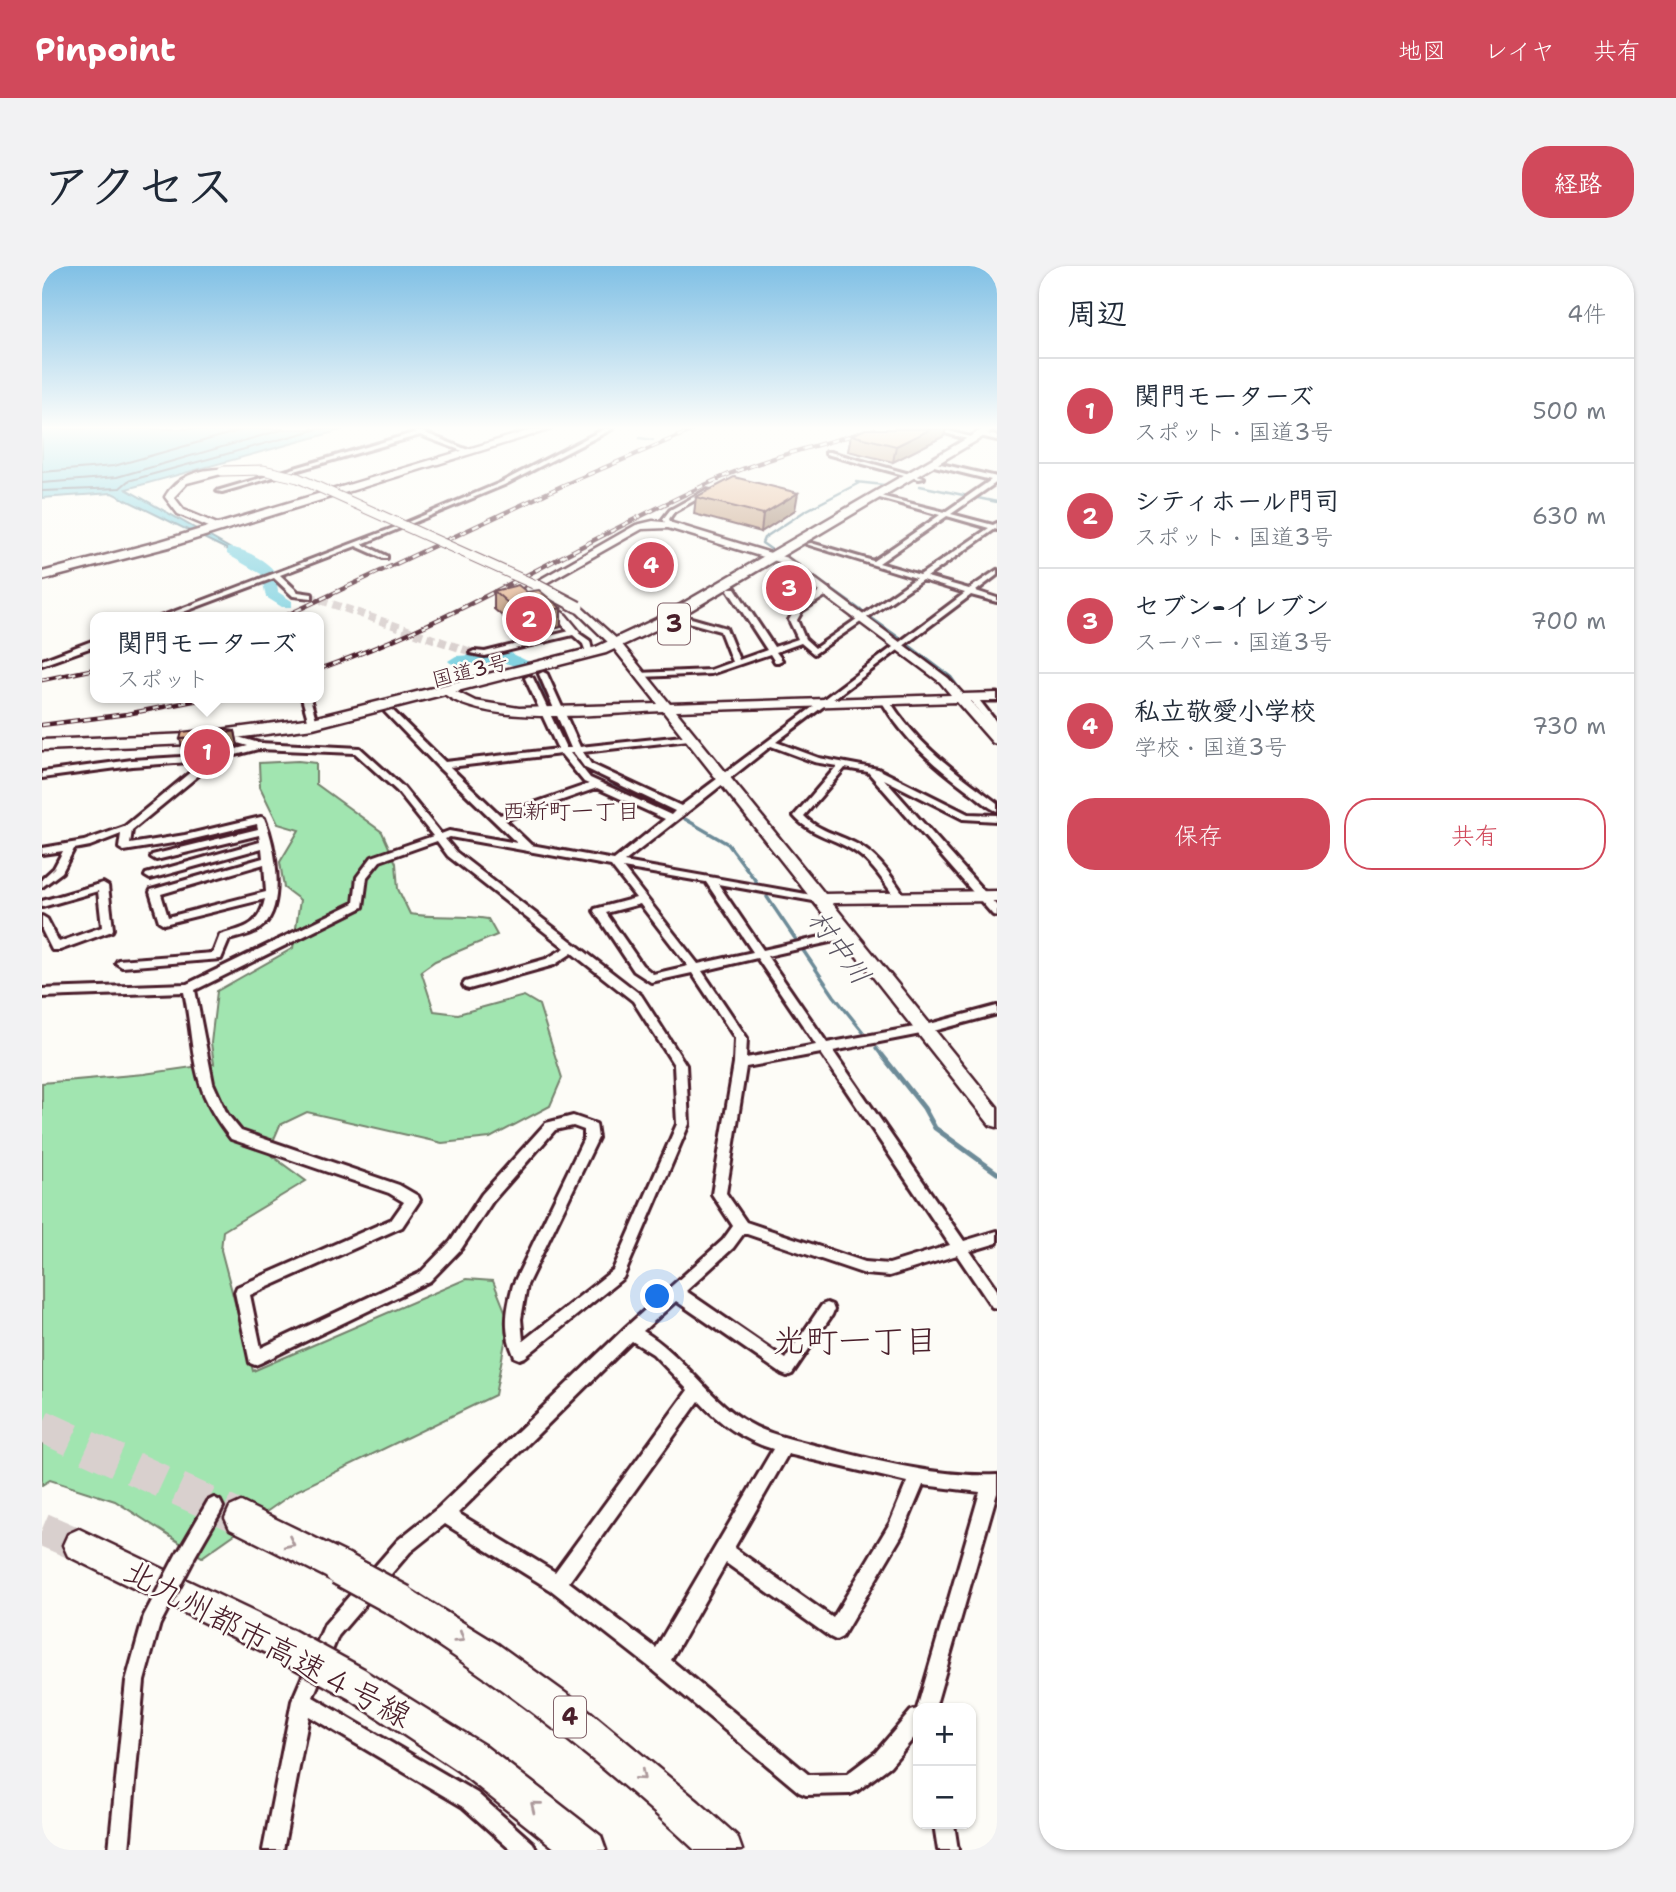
<!DOCTYPE html>
<html lang="ja">
<meta charset="utf-8">
<style>
body{margin:0;font-family:"Shantell Sans","Klee One",sans-serif;background:#f2f2f3;color:#1f2937}
.controls{position:absolute;right:21px;bottom:21px;display:grid;overflow:hidden;border-radius:14px;box-shadow:0 2px 5px #0004}
.controls button{width:63px;height:63px;display:grid;place-items:center;padding:0;border:0;border-bottom:2px solid #e0e1e3;background:#fff;color:#1f2937;font:35px sans-serif}
.you{position:absolute;left:616px;top:1031px;width:24px;height:24px;margin:-18px;border:5px solid #fff;border-radius:50%;background:#1a73e8;box-shadow:0 0 0 10px #1a73e833}
.badge{display:grid;place-items:center;width:46px;height:46px;border-radius:50%;background:#d1495b;color:#fff;font-size:23px;font-weight:700}
.pin{position:absolute;translate:-50% -50%;border:4px solid #fff;box-shadow:0 2px 7px #0006}
.popup{position:absolute;left:48px;top:346px;width:234px;height:91px;box-sizing:border-box;display:grid;place-content:center;border-radius:14px;background:#fff;filter:drop-shadow(0 2px 5px #0005);font-size:23px;white-space:nowrap;color:#747a83}
.popup b{font-size:26px;color:#1f2937}
.popup::after{content:'';position:absolute;left:50%;top:100%;margin-left:-14px;border:14px solid transparent;border-top-color:#fff}
.list{margin:0;padding:0;list-style:none}
h2{display:flex;justify-content:space-between;align-items:center;height:91px;margin:0;padding:0 28px;font-size:30px}
h2 small{font-size:23px;font-weight:400;color:#747a83}
.list li{display:grid;grid-template-columns:46px 1fr auto;gap:21px;align-items:center;box-sizing:border-box;height:105px;padding:0 28px;border-top:2px solid #e0e1e3}
.list b{display:block;font-size:26px;white-space:nowrap}
.list p{margin:0;font-size:23px;white-space:nowrap;color:#747a83}
.list em{font-size:23px;font-style:normal;color:#747a83}
.actions{display:flex;gap:14px;padding:21px 28px}
.actions a{flex:1;padding:16px 0;border:2px solid #d1495b;border-radius:28px;text-align:center;font-size:24px;color:#d1495b}
.actions .main{background:#d1495b;color:#fff}
.map{position:relative;flex:none;width:955px;height:1584px;overflow:hidden;border-radius:28px}
header{display:flex;align-items:center;gap:42px;box-sizing:border-box;height:98px;padding:0 35px;background:#d1495b;color:#fff}
header strong{font-size:33px}
nav{display:flex;gap:38px;margin-inline-start:auto;font-size:24px}
.intro{display:flex;align-items:center;justify-content:space-between;box-sizing:border-box;height:168px;padding:0 42px}
h1{margin:0;font-size:49px}
.button{padding:18px 32px;border-radius:28px;background:#d1495b;color:#fff;font-size:24px;font-weight:700}
main{display:flex;gap:42px;padding:0 42px}
aside{flex:1;background:#fff;border-radius:28px;box-shadow:0 2px 5px #0004}
.map>svg:first-child{display:block}
</style>
<header>
<strong>Pinpoint</strong>
<nav><a>地図</a><a>レイヤ</a><a>共有</a></nav>
</header>
<div class="intro"><h1>アクセス</h1><a class="button">経路</a></div>
<main>
<div class="map">
<svg width="955" height="1584" viewBox="0 0 955 1584">
<rect width="100%" height="100%" fill="#fdfcf7"/>
<filter id="ink" filterUnits="userSpaceOnUse"><feTurbulence type="fractalNoise" baseFrequency=".0143" numOctaves="2"/><feDisplacementMap in="SourceGraphic" scale="14" xChannelSelector="R" yChannelSelector="G"/><feConvolveMatrix kernelMatrix="1 2 1 2 8 2 1 2 1" color-interpolation-filters="sRGB"/></filter>
<g filter="url(#ink)">
<path fill="#a1e5b0" stroke="#76826e" stroke-width="2" d="M 256,495 L 274,497 L 274,518 L 340,566 L 354,597 L 356,623 L 368,648 C 395,653 420,648 446,653 L 455,669 L 393,695 L 379,705 L 392,745 L 416,748 L 482,730 L 497,739 L 520,812 L 508,840 L 448,872 L 400,877 L 265,846 L 238,859 L 226,887 L 264,915 L 181,965 L 179,984 L 211,1105 L 424,1013 L 451,1015 L 467,1055 L 453,1129 L 254,1225 L 160,1291 L 73,1235 L 8,1214 L 0,1219 L 0,817 L 102,808 L 172,798 L 169,777 L 175,725 L 251,682 L 258,634 L 242,622 L 238,596 L 257,564 L 236,558 L 218,521 L 217,497 Z"/>
<polygon fill="#84d3e1" stroke="#6d8b98" stroke-width="2" points="0,163 303,163 84,223 219,300 70,227 0,232"/>
<g fill="none" stroke-linecap="round" stroke-linejoin="round">
<g stroke="#616774" stroke-width="2">
<polyline points="0,206 72,200 204,163"/>
<polyline points="0,217 75,211 243,163"/>
<polyline points="0,225 78,222 86,215 276,163"/>
</g>
<g stroke="#6d8b98" stroke-width="2.5">
<polyline points="598,172 611,174"/>
<polyline points="814,216 842,219"/>
<polyline points="878,220 955,236"/>
<polyline points="730,284 720,277 722,272 763,245 817,217"/>
<polyline points="753,297 859,373"/>
<polyline points="868,380 909,411 922,429"/>
<polyline points="496,416 509,441"/>
<polyline points="513,450 526,480"/>
<polyline points="534,496 584,526"/>
</g>
<g stroke="#6d8b98" stroke-width="3.5">
<polyline points="580,524 634,549"/>
<polyline points="643,553 686,578 716,618"/>
<polyline points="725,631 792,730 821,766"/>
<polyline points="834,782 841,791"/>
</g>
<polyline stroke="#6d8b98" stroke-width="5" points="840,789 882,842 893,862 955,907"/>
<g fill="#84d3e1" fill-rule="evenodd">
<path d="M 185,282 C 197,280 224,294 231,304 C 235,310 235,319 236,326 L 250,335 L 250,341 L 240,341 L 224,331 L 219,308 L 185,288 Z"/>
<path d="M 469,387 L 487,396 L 487,402 C 476,405 471,397 460,397 C 446,398 416,405 406,395 L 414,390 Z"/>
</g>
<polyline stroke="#d9d0ce" stroke-width="8" stroke-dasharray="8 4.5" stroke-linecap="butt" points="267,330 432,387"/>
<g stroke="#d9d0ce" stroke-width="33" stroke-dasharray="33 17" stroke-linecap="butt">
<polyline points="0,1160 199,1252"/>
<polyline points="0,1263 37,1279"/>
</g>
<defs>
<g id="street">
<polygon points="562,163 570,163 462,219 320,278 345,290 345,292 341,292 314,280 238,309 256,326 270,328 270,332 251,330 232,312 128,351 118,351 354,261 458,217"/>
<polygon points="888,163 899,163 936,173 933,175"/>
<polygon points="378,165 431,186 426,187 378,169 180,226 175,225"/>
<polygon points="940,167 955,170 955,174 938,170"/>
<polygon points="784,186 788,186 882,212 877,213 784,188"/>
<path d="M 890,196 L 955,211 L 955,216 L 909,248 L 951,259 L 955,257 L 955,264 L 953,263 L 885,311 L 927,323 L 955,304 L 955,309 L 934,325 L 955,332 L 955,336 L 929,329 L 734,476 L 777,492 L 836,503 L 926,548 L 955,549 L 955,555 L 921,553 L 842,513 L 955,640 L 955,650 L 951,649 L 826,506 L 803,502 L 762,550 C 778,567 802,569 821,582 C 839,594 852,614 864,632 L 863,634 L 855,634 C 843,618 832,599 815,587 C 794,572 769,570 752,550 L 795,500 L 772,496 L 729,480 L 582,596 L 781,631 L 782,633 L 781,635 L 777,636 L 676,618 L 721,684 L 806,665 L 810,667 L 811,669 L 810,671 L 725,690 L 785,777 L 884,759 L 955,740 L 955,748 L 884,767 L 791,785 L 922,975 L 955,965 L 955,977 L 928,985 L 955,1024 L 955,1042 L 950,1041 L 915,989 L 847,1010 L 823,1008 L 702,967 L 691,982 L 644,1025 L 743,1093 L 780,1039 L 785,1037 L 790,1039 L 792,1044 L 790,1049 L 750,1108 L 745,1110 L 740,1108 L 634,1035 L 601,1065 C 640,1088 663,1128 700,1153 C 722,1168 750,1173 776,1180 C 831,1194 898,1212 955,1209 L 955,1227 L 893,1442 L 876,1442 L 876,1467 L 848,1500 L 815,1525 L 808,1528 L 764,1529 L 757,1526 L 610,1403 L 509,1324 L 403,1258 L 368,1286 L 296,1370 L 271,1431 L 435,1527 L 491,1577 L 494,1584 L 469,1584 L 421,1541 L 267,1450 L 241,1584 L 221,1584 L 250,1435 L 283,1358 L 356,1274 L 396,1242 L 584,1061 L 681,974 L 691,960 L 670,928 L 692,798 L 693,772 L 650,707 L 609,716 L 592,705 L 552,645 L 553,643 L 594,632 L 569,600 L 408,571 L 403,573 L 414,586 L 599,729 L 644,799 L 647,858 L 581,1012 L 483,1091 L 478,1093 L 473,1091 C 461,1066 464,1045 471,1019 L 542,872 L 542,864 L 531,860 L 513,864 L 450,936 L 419,983 L 388,1015 L 218,1097 L 213,1099 L 208,1097 L 193,1026 L 195,1021 L 350,953 L 362,936 L 347,927 L 189,873 C 180,861 171,849 165,835 C 149,802 150,762 142,726 L 0,731 L 0,723 L 145,718 L 312,637 L 315,611 L 330,591 L 391,570 L 355,525 L 313,487 L 216,483 L 175,494 L 90,564 L 88,578 L 143,569 L 219,551 L 222,552 C 233,578 244,637 222,659 C 212,669 199,670 187,674 L 179,693 L 80,701 L 74,697 L 76,694 L 171,687 L 178,669 C 202,662 217,661 223,633 L 122,658 L 117,655 L 108,626 L 109,624 L 221,592 L 220,582 L 108,613 L 103,610 L 104,608 L 218,576 L 217,569 L 114,594 L 109,591 L 110,589 L 216,563 L 215,558 L 143,575 L 82,585 L 77,582 L 79,568 L 48,580 L 32,583 L 20,606 L 0,621 L 0,613 L 12,602 L 21,585 L 0,588 L 0,582 L 42,575 L 82,561 L 162,495 L 90,500 L 0,512 L 0,506 L 90,494 L 171,489 L 206,480 L 179,472 L 179,468 L 182,467 L 217,477 L 318,482 L 361,521 L 399,568 L 407,565 L 475,577 L 396,501 L 343,446 L 350,444 L 403,496 L 516,483 L 483,412 L 487,410 L 491,412 L 524,482 L 529,482 L 497,408 L 501,406 L 505,408 L 538,481 L 650,469 L 650,473 L 647,474 L 541,486 L 549,498 L 639,540 L 923,327 L 880,314 L 772,388 L 759,377 L 734,386 L 740,394 L 736,396 L 733,396 L 728,388 L 669,408 L 599,411 L 595,409 L 596,407 L 668,404 L 690,396 L 678,365 L 639,354 L 638,352 L 642,350 L 684,362 L 697,394 L 725,384 L 686,324 L 687,322 L 693,322 L 732,381 L 756,373 L 747,354 L 754,342 L 782,323 L 788,323 L 788,327 L 760,345 L 755,354 L 763,373 L 773,382 L 874,312 L 764,278 L 769,277 L 831,295 L 898,249 L 834,231 L 834,229 L 903,246 L 949,214 L 888,199 ZM 905,250 L 947,262 L 878,309 L 837,297 ZM 528,487 L 532,487 L 543,502 L 633,545 L 629,549 L 548,512 ZM 519,488 L 542,516 L 547,518 L 458,549 L 408,501 ZM 555,522 L 623,553 L 572,594 L 489,579 L 463,554 ZM 395,575 L 406,590 L 523,682 L 504,693 L 423,716 L 421,719 L 423,722 L 427,723 L 512,699 L 530,687 L 591,735 L 632,799 L 635,858 L 571,1004 L 481,1075 L 479,1053 L 485,1019 L 556,872 L 554,858 L 531,850 L 504,857 L 440,928 L 409,975 L 378,1007 L 219,1082 L 208,1029 L 360,961 L 378,934 L 376,930 L 357,919 L 199,865 L 185,848 L 171,817 L 153,724 L 321,641 L 325,611 L 338,595 ZM 222,598 L 224,626 L 126,651 L 119,628 ZM 581,602 L 664,616 L 711,686 L 656,698 ZM 598,638 L 646,700 L 611,708 L 600,699 L 564,647 ZM 715,692 L 774,779 L 704,792 L 705,772 L 660,705 ZM 779,787 L 908,979 L 847,998 L 823,996 L 704,956 L 684,927 L 704,801 ZM 590,1075 L 611,1088 L 646,1124 L 513,1306 L 416,1247 ZM 657,1135 C 678,1158 701,1174 731,1183 L 614,1382 L 527,1316 ZM 746,1188 L 865,1216 L 848,1257 L 791,1352 L 692,1282 ZM 881,1219 L 938,1226 L 875,1443 L 869,1445 L 834,1486 L 805,1508 L 767,1509 L 629,1394 L 684,1297 L 788,1371 L 794,1374 L 800,1371 L 860,1269 Z"/>
<polygon points="664,224 669,225 632,246 627,253 630,259 625,260 621,253 628,244"/>
<polygon points="532,364 548,375 551,389 545,389 541,378 531,369 443,390 428,387 432,385 443,386"/>
<polygon points="50,375 53,375 53,380 0,399 0,394"/>
<polygon points="928,430 934,430 955,457 955,466 952,465 928,434"/>
<polygon points="260,432 268,432 275,457 274,459 267,457"/>
<path d="M 841,434 L 847,434 C 877,481 912,504 955,537 L 955,545 C 945,541 937,532 928,526 C 893,500 862,474 840,436 Z"/>
<polygon points="61,617 66,620 71,663 70,665 18,684 10,684 0,664 0,650 5,653 17,676 60,661 56,625 0,641 0,635"/>
<polygon points="172,1232 178,1235 181,1241 178,1247 149,1297 143,1300 137,1297 134,1291 137,1285 166,1235"/>
<polygon points="110,1345 116,1348 119,1354 102,1415 87,1584 67,1584 84,1415 101,1354 104,1348"/>
<polygon points="892,1558 912,1558 916,1584 896,1584"/>
</g>
<g id="secondary">
<path d="M 183,203 L 183,207 L 145,217 L 132,231 L 142,244 L 180,260 L 180,264 L 174,264 L 136,248 L 123,231 C 134,210 160,202 183,203 Z"/>
<path d="M 611,255 L 630,257 L 745,292 L 906,412 L 921,428 L 955,427 L 955,435 L 928,435 L 955,466 L 955,478 L 951,477 L 915,436 L 634,445 L 783,628 L 955,625 L 955,635 L 790,637 L 955,841 L 955,861 L 948,859 L 621,445 C 567,447 439,463 399,425 L 405,421 L 433,435 L 477,442 L 616,438 L 570,380 L 532,343 L 532,339 L 536,338 L 578,376 L 628,438 L 909,429 L 898,416 L 737,296 L 626,262 L 600,263 L 490,325 L 524,349 L 538,366 L 536,368 L 528,368 L 516,353 L 478,325 L 594,259 Z"/>
</g>
<g id="highway">
<polygon points="493,163 509,163 127,281 0,314 0,306 119,275"/>
<polygon points="941,163 954,163 624,359 564,387 271,462 148,478 0,484 0,474 148,468 271,452 554,381 614,353"/>
<polygon points="199,1236 310,1290 314,1302 310,1314 298,1318 188,1263 183,1252 188,1241"/>
<polygon points="37,1263 256,1367 261,1379 256,1391 244,1396 232,1391 26,1290 21,1279 26,1268"/>
<path d="M 360,1319 L 457,1379 L 540,1439 L 657,1536 L 695,1570 L 700,1584 L 653,1584 C 559,1495 457,1417 348,1348 L 343,1336 L 348,1324 Z"/>
<polygon points="315,1400 442,1479 559,1570 564,1584 515,1584 416,1505 303,1430 297,1418 303,1406"/>
</g>
</defs>
<use href="#street" stroke="#4a1f2b" stroke-width="6"/>
<use href="#secondary" stroke="#4a1f2b" stroke-width="5"/>
<use href="#highway" stroke="#4a1f2b" stroke-width="5"/>
<use href="#street" fill="#fdfcf7" fill-rule="evenodd"/>
<use href="#secondary" fill="#fdfcf7" fill-rule="evenodd"/>
<use href="#highway" fill="#fdfcf7" fill-rule="evenodd"/>
<defs>
<g id="rail">
<polyline points="241,351 524,218 653,163"/>
<path d="M 277,403 C 418,354 540,274 676,213 C 726,191 780,178 833,163"/>
<polyline points="0,414 53,403"/>
<polyline points="0,459 85,448 167,432"/>
</g>
</defs>
<use href="#rail" stroke="#4a1f2b" stroke-width="4.5"/>
<use href="#rail" stroke="#fdfcf7" stroke-width="2.5" stroke-dasharray="7" stroke-linecap="butt"/>
<defs>
<polyline id="street-bridge" points="110,1354 143,1291"/>
<polyline id="secondary-bridge-far1" points="180,205 221,204 256,212 498,321"/>
<polyline id="secondary-bridge" points="494,319 536,341"/>
<g id="highway-bridge">
<polyline points="298,1302 360,1336"/>
<polyline points="244,1379 315,1418"/>
</g>
</defs>
<use href="#street-bridge" stroke="#4a1f2b" stroke-width="24" stroke-linecap="butt"/>
<use href="#secondary-bridge-far1" stroke="#4a1f2b" stroke-width="11" stroke-linecap="butt"/>
<use href="#secondary-bridge" stroke="#4a1f2b" stroke-width="15" stroke-linecap="butt"/>
<use href="#highway-bridge" stroke="#4a1f2b" stroke-width="38" stroke-linecap="butt"/>
<use href="#street-bridge" stroke="#fdfcf7" stroke-width="18"/>
<use href="#secondary-bridge-far1" stroke="#fdfcf7" stroke-width="9"/>
<use href="#secondary-bridge" stroke="#fdfcf7" stroke-width="11"/>
<use href="#highway-bridge" stroke="#fdfcf7" stroke-width="33"/>
</g>
<g fill="#c39c7e" stroke="#4a1f2b" stroke-width="2">
<polygon points="824,163 904,163 902,170 851,196 806,185 809,169"/>
<polygon points="654,231 753,244 719,266 652,248"/>
<polygon points="452,325 519,361 482,369 452,343"/>
<polygon points="193,465 196,480 171,486 142,488 138,473"/>
</g>
<g fill="#9f7f67" stroke="#4a1f2b" stroke-width="2">
<polygon points="889,163 904,163 902,170 851,196 854,180"/>
<polygon points="756,227 753,244 719,266 721,248"/>
<polygon points="519,342 519,361 482,369 482,351"/>
<polygon points="193,465 196,480 171,486 167,471"/>
</g>
<g fill="#e3b593" stroke="#4a1f2b" stroke-width="2">
<polygon points="824,163 889,163 854,180 809,169"/>
<polygon points="692,211 756,227 721,248 654,231"/>
<polygon points="476,319 485,326 497,324 519,342 482,351 452,325"/>
<polygon points="172,462 193,465 167,471 138,473 140,466"/>
</g>
<defs><path id="oneway-chevron" d="M-2-3.5L2.5 0L-2 3.5" fill="none" stroke-width="1.6" stroke-linecap="round" stroke-linejoin="round" transform="scale(1.75)"/></defs>
<g stroke="#ac999b">
<use href="#oneway-chevron" transform="translate(248 1277) rotate(26)"/>
<use href="#oneway-chevron" transform="translate(418 1372) rotate(32)"/>
<use href="#oneway-chevron" transform="translate(599 1510) rotate(40)"/>
<use href="#oneway-chevron" transform="translate(493 1540) rotate(-141)"/>
</g>
</g>
<linearGradient id="sky" x2="0" y2="1"><stop stop-color="#80c0e5"/><stop offset="0.42" stop-color="#fefefb"/><stop offset="1" stop-color="#fefefb" stop-opacity="0"/></linearGradient>
<rect width="955" height="385" fill="url(#sky)"/>
<g text-anchor="middle" dominant-baseline="central" stroke-width="5" stroke-linejoin="round" paint-order="stroke">
<g font-size="21" fill="#4a1f2b" stroke="#fdfcf7">
<text transform="translate(428 405) rotate(-14)">国道3号</text>
</g>
<g font-size="23" fill="#4a1f2b" stroke="#fdfcf7">
<text x="529" y="545">西新町一丁目</text>
</g>
<g fill="#fdfcf7" stroke="#806168" stroke-width="2">
<rect x="616" y="337.5" width="32" height="41" rx="5"/>
<rect x="512" y="1430.5" width="32" height="41" rx="5"/>
</g>
<g font-size="24" font-weight="bold" fill="#4a1f2b">
<text x="632" y="358">3</text>
<text x="528" y="1451">4</text>
</g>
<g font-size="28" font-style="italic" fill="#5b5562" stroke="#fdfcf7">
<text transform="translate(798 681) rotate(54)">村中川</text>
</g>
<g font-size="32" fill="#4a1f2b" stroke="#fdfcf7">
<text transform="translate(226 1377) rotate(28)">北九州都市高速４号線</text>
</g>
<g font-size="33" fill="#4a1f2b" stroke="#fdfcf7">
<text x="813" y="1074">光町一丁目</text>
</g>
</g>
</svg>
<div class="controls">
<button>+</button>
<button>−</button>
</div>
<div class="you"></div>
<div class="pin badge" style="left:165px;top:486px">1</div>
<div class="popup"><b>関門モーターズ</b>スポット</div>
<div class="pin badge" style="left:487px;top:353px">2</div>
<div class="pin badge" style="left:747px;top:322px">3</div>
<div class="pin badge" style="left:609px;top:299px">4</div>
</div>
<aside>
<h2>周辺<small>4件</small></h2>
<ul class="list">
<li><span class="badge">1</span><div><b>関門モーターズ</b><p>スポット · 国道3号</p></div><em>500 m</em></li>
<li><span class="badge">2</span><div><b>シティホール門司</b><p>スポット · 国道3号</p></div><em>630 m</em></li>
<li><span class="badge">3</span><div><b>セブン-イレブン</b><p>スーパー · 国道3号</p></div><em>700 m</em></li>
<li><span class="badge">4</span><div><b>私立敬愛小学校</b><p>学校 · 国道3号</p></div><em>730 m</em></li>
</ul>
<div class="actions"><a class="main">保存</a><a>共有</a></div>
</aside>
</main>
